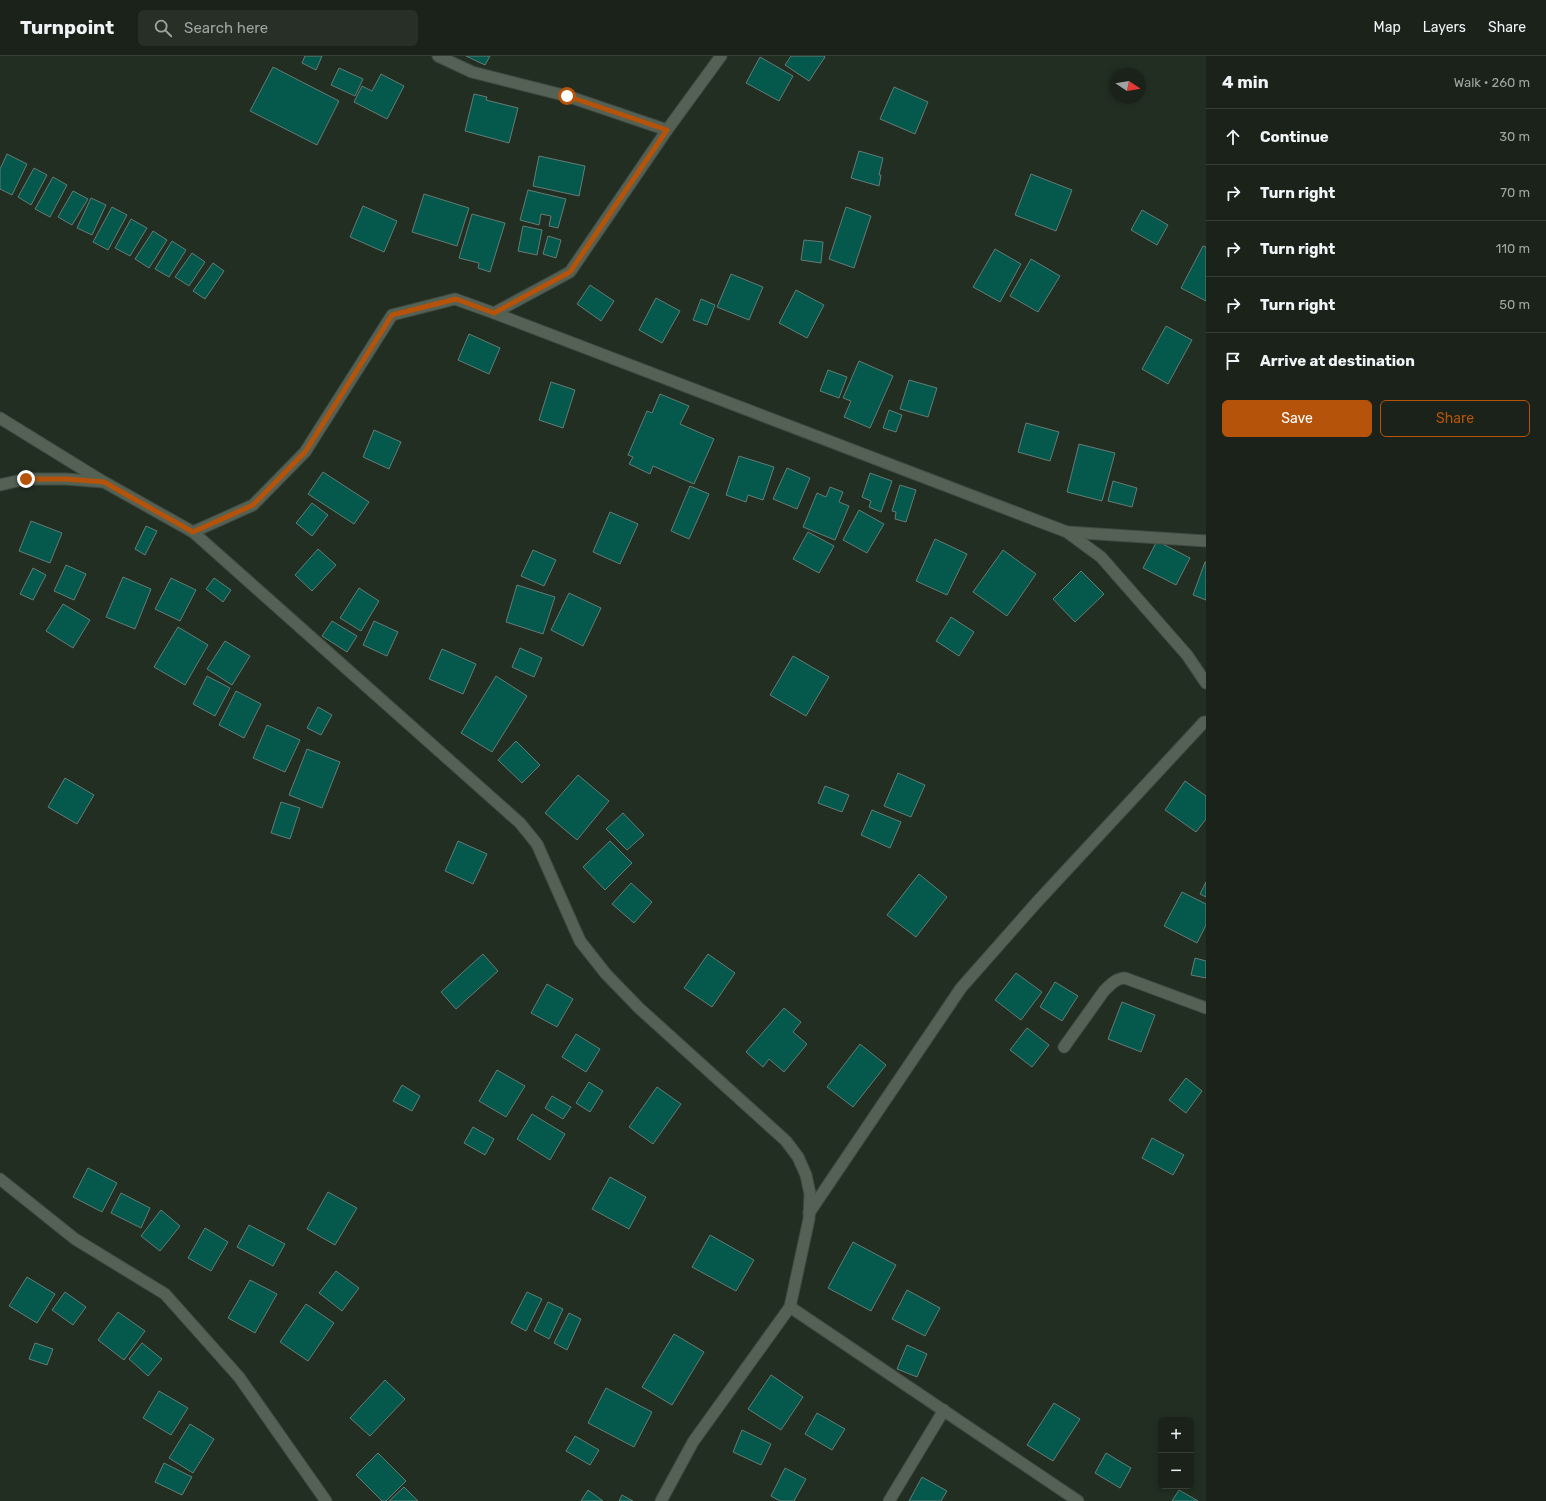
<!DOCTYPE html>
<meta charset="utf-8">
<style>
body{margin:0;font-family:Rubik,sans-serif;background:#272f27;color:#f1f3f6}
.controls{position:absolute;right:12px;bottom:12px;display:grid;overflow:hidden;border-radius:6px;box-shadow:0 2px 6px #0003}
.controls button{width:36px;height:36px;display:grid;place-items:center;padding:0;border:0;border-bottom:1px solid #383f39;background:#1a221a;color:#f1f3f6;font:20px sans-serif}
.compass{position:absolute;left:1110px;top:12px;width:36px;height:36px;border-radius:50%;background:#1a221a;box-shadow:0 2px 6px #0003;rotate:102deg}
.stop{position:absolute;width:12px;height:12px;margin:-9px;border:3px solid #b45309;border-radius:50%;background:#fff}
.stop.end{background:#b45309;border-color:#fff;box-shadow:0 1px 4px #0008}
.list{margin:0;padding:0;list-style:none}
h2{display:flex;justify-content:space-between;align-items:center;height:52px;margin:0;padding:0 16px;font-size:17px}
h2 small{font-size:13px;font-weight:400;color:#9fa4a2}
.list li{display:grid;grid-template-columns:26px 1fr auto;gap:12px;align-items:center;box-sizing:border-box;height:56px;padding:0 16px;border-top:1px solid #383f39}
.list b{display:block;font-size:15px;white-space:nowrap}
.list em{font-size:13px;font-style:normal;color:#9fa4a2}
.actions{display:flex;gap:8px;padding:12px 16px}
.actions a{flex:1;padding:9px 0;border:1px solid #b45309;border-radius:6px;text-align:center;font-size:14px;color:#b45309}
.actions .main{background:#b45309;color:#fff}
.icon{flex:none;width:22px;height:22px;fill:none;stroke:currentColor;stroke-width:2;stroke-linecap:round;stroke-linejoin:round}
.map{position:relative;flex:none;width:1206px;height:1445px;overflow:hidden}
header{display:flex;align-items:center;gap:24px;box-sizing:border-box;height:56px;padding:0 20px;background:#1a221a;border-bottom:1px solid #383f39}
header strong{font-size:19px}
nav{display:flex;gap:22px;margin-inline-start:auto;font-size:14px}
.search{width:280px;height:36px;background:#272f27;display:flex;align-items:center;gap:10px;box-sizing:border-box;padding:0 14px;border-radius:6px;color:#9fa4a2;font-size:15px}
main{display:flex}
aside{flex:1;background:#1a221a}
.map>svg:first-child{display:block}
</style>
<header>
<strong>Turnpoint</strong>
<div class="search"><svg class="icon" aria-label="search" viewBox="0 0 24 24"><circle cx="10" cy="10" r="6"/><path d="M15 15l6 6"/></svg>Search here</div>
<nav><a>Map</a><a>Layers</a><a>Share</a></nav>
</header>
<main>
<div class="map">
<svg width="1206" height="1445" viewBox="0 0 1206 1445">
<rect width="100%" height="100%" fill="#222e22"/>
<g fill="#05594c" stroke="#657b75">
<polygon points="305,0 322,0 316,14 302,7"/>
<polygon points="466,0 490,0 485,9"/>
<polygon points="791,0 824,0 825,1 809,25 785,9"/>
<polygon points="760,1 793,20 779,45 746,27"/>
<polygon points="273,11 339,45 317,89 250,55"/>
<polygon points="339,12 363,23 355,40 331,29"/>
<polygon points="381,18 404,30 387,63 354,46 362,30 372,35"/>
<polygon points="894,31 928,46 915,78 880,63"/>
<polygon points="474,38 487,41 486,44 518,52 509,87 465,75"/>
<polygon points="859,95 883,102 879,119 881,119 879,130 851,122"/>
<polygon points="7,98 27,108 12,139 0,133 0,113"/>
<polygon points="539,100 585,110 579,140 533,130"/>
<polygon points="34,112 47,119 31,149 18,141"/>
<polygon points="1031,118 1072,134 1056,175 1015,159"/>
<polygon points="53,121 67,129 50,161 35,153"/>
<polygon points="528,134 566,143 558,172 549,170 551,160 541,158 539,169 520,164"/>
<polygon points="73,135 88,143 72,169 58,161"/>
<polygon points="424,138 469,152 457,190 412,176"/>
<polygon points="91,142 106,149 92,179 77,172"/>
<polygon points="363,150 397,165 384,196 350,181"/>
<polygon points="112,151 127,159 108,194 93,186"/>
<polygon points="846,151 871,160 854,212 829,203"/>
<polygon points="1142,154 1168,169 1157,189 1131,174"/>
<polygon points="472,158 505,167 490,216 478,212 479,207 459,202"/>
<polygon points="131,163 147,172 130,200 115,192"/>
<polygon points="523,170 542,174 537,199 518,195"/>
<polygon points="153,175 167,184 149,212 135,203"/>
<polygon points="548,180 561,184 556,202 543,198"/>
<polygon points="804,184 823,186 821,207 801,204"/>
<polygon points="172,185 186,194 169,221 155,213"/>
<polygon points="1203,190 1206,191 1206,245 1181,232"/>
<polygon points="995,193 1021,208 1000,246 973,231"/>
<polygon points="192,197 205,206 189,230 175,221"/>
<polygon points="1031,203 1060,220 1038,256 1010,240"/>
<polygon points="213,207 224,215 205,243 193,235"/>
<polygon points="731,218 763,231 749,264 717,251"/>
<polygon points="590,229 614,245 601,265 577,248"/>
<polygon points="796,234 824,249 807,282 779,267"/>
<polygon points="656,242 680,255 662,287 639,274"/>
<polygon points="701,243 715,249 707,269 693,264"/>
<polygon points="1166,270 1192,284 1168,328 1142,313"/>
<polygon points="469,278 500,292 489,318 458,304"/>
<polygon points="859,305 893,320 870,372 844,361 851,345 843,342"/>
<polygon points="828,314 847,321 839,342 820,335"/>
<polygon points="909,324 937,332 928,361 900,353"/>
<polygon points="551,326 575,334 563,372 539,364"/>
<polygon points="660,338 689,350 680,368 714,383 694,428 653,410 650,418 629,408 633,401 628,399 647,355 652,357"/>
<polygon points="889,354 902,359 896,376 883,372"/>
<polygon points="1026,367 1059,376 1050,405 1018,396"/>
<polygon points="374,374 401,386 389,413 363,401"/>
<polygon points="1079,388 1115,397 1102,445 1067,436"/>
<polygon points="739,400 774,411 763,444 748,439 746,446 726,439"/>
<polygon points="787,412 810,422 797,453 773,443"/>
<polygon points="323,416 369,446 354,468 308,438"/>
<polygon points="870,417 892,425 881,456 869,451 871,445 862,441"/>
<polygon points="1113,425 1137,432 1132,451 1108,445"/>
<polygon points="900,429 916,434 906,466 895,463 896,456 892,455"/>
<polygon points="690,430 709,438 689,483 671,475"/>
<polygon points="830,431 843,436 839,446 849,450 835,484 803,471 817,437 826,441"/>
<polygon points="312,447 328,459 312,480 296,467"/>
<polygon points="859,454 884,468 867,497 843,484"/>
<polygon points="610,456 638,468 620,508 593,496"/>
<polygon points="31,465 62,477 50,507 19,495"/>
<polygon points="146,470 157,475 145,499 135,493"/>
<polygon points="808,476 834,490 819,517 793,503"/>
<polygon points="935,483 967,498 947,539 916,525"/>
<polygon points="1157,485 1190,502 1176,529 1143,512"/>
<polygon points="318,493 336,509 312,535 295,519"/>
<polygon points="533,494 556,504 544,530 521,520"/>
<polygon points="1003,494 1036,518 1007,560 973,536"/>
<polygon points="1205,506 1206,506 1206,544 1193,539"/>
<polygon points="66,509 86,518 74,544 54,535"/>
<polygon points="33,512 46,519 33,544 20,538"/>
<polygon points="1081,515 1104,538 1075,566 1053,543"/>
<polygon points="123,521 151,533 135,573 106,561"/>
<polygon points="171,522 196,534 180,565 155,553"/>
<polygon points="214,522 231,534 223,546 206,533"/>
<polygon points="517,529 555,541 543,578 506,566"/>
<polygon points="359,532 379,545 361,575 340,562"/>
<polygon points="569,537 601,552 583,590 551,574"/>
<polygon points="63,548 90,564 73,592 46,575"/>
<polygon points="951,561 974,576 959,600 936,585"/>
<polygon points="332,565 357,580 347,596 322,580"/>
<polygon points="374,565 398,576 387,600 363,589"/>
<polygon points="178,571 208,589 185,629 154,611"/>
<polygon points="225,585 250,600 232,629 207,613"/>
<polygon points="520,592 542,602 534,621 512,611"/>
<polygon points="442,593 476,608 463,638 429,623"/>
<polygon points="793,600 829,621 806,660 770,639"/>
<polygon points="207,620 230,632 215,660 193,648"/>
<polygon points="496,620 527,640 492,696 461,677"/>
<polygon points="236,635 261,648 244,682 219,669"/>
<polygon points="318,651 332,659 321,679 307,672"/>
<polygon points="267,669 300,684 285,716 253,702"/>
<polygon points="516,685 540,709 522,727 498,704"/>
<polygon points="307,693 340,706 322,752 289,739"/>
<polygon points="898,717 925,729 911,761 884,750"/>
<polygon points="578,719 609,745 577,784 545,757"/>
<polygon points="65,722 94,739 77,768 48,751"/>
<polygon points="1185,725 1206,740 1206,763 1196,776 1165,754"/>
<polygon points="825,730 849,739 842,756 818,747"/>
<polygon points="281,746 300,752 290,783 271,777"/>
<polygon points="872,754 901,766 890,792 861,779"/>
<polygon points="623,757 644,779 627,794 606,773"/>
<polygon points="458,785 487,798 473,828 445,815"/>
<polygon points="610,785 632,807 605,834 583,811"/>
<polygon points="919,818 947,841 916,881 887,859"/>
<polygon points="1206,826 1206,841 1200,838"/>
<polygon points="631,827 652,846 634,867 612,848"/>
<polygon points="1182,836 1206,848 1206,869 1197,887 1164,870"/>
<polygon points="483,898 498,915 456,953 441,936"/>
<polygon points="708,898 735,917 712,951 684,932"/>
<polygon points="1195,902 1206,905 1206,922 1191,919"/>
<polygon points="1016,917 1042,936 1021,964 995,944"/>
<polygon points="1055,926 1078,940 1062,965 1040,951"/>
<polygon points="547,928 573,943 557,971 531,957"/>
<polygon points="1122,946 1155,959 1141,996 1108,983"/>
<polygon points="784,952 801,966 793,976 807,988 784,1016 769,1003 763,1011 746,996"/>
<polygon points="1027,972 1049,989 1032,1011 1010,994"/>
<polygon points="576,978 600,993 586,1016 562,1001"/>
<polygon points="860,988 886,1009 853,1051 827,1031"/>
<polygon points="497,1014 525,1030 506,1061 479,1045"/>
<polygon points="1186,1022 1202,1035 1186,1057 1169,1044"/>
<polygon points="589,1026 603,1035 590,1056 576,1047"/>
<polygon points="402,1029 420,1040 412,1055 393,1045"/>
<polygon points="657,1031 681,1048 653,1088 629,1071"/>
<polygon points="552,1040 571,1051 563,1063 545,1052"/>
<polygon points="532,1058 565,1078 550,1104 517,1083"/>
<polygon points="473,1071 494,1083 485,1099 464,1087"/>
<polygon points="1152,1082 1184,1099 1173,1119 1142,1102"/>
<polygon points="88,1112 117,1127 102,1156 73,1141"/>
<polygon points="610,1121 646,1141 629,1173 592,1153"/>
<polygon points="328,1136 357,1152 335,1189 307,1173"/>
<polygon points="121,1137 150,1152 141,1172 111,1157"/>
<polygon points="161,1154 180,1170 160,1195 141,1180"/>
<polygon points="249,1169 285,1188 273,1210 237,1191"/>
<polygon points="205,1172 228,1186 211,1215 188,1202"/>
<polygon points="710,1179 754,1204 736,1235 692,1211"/>
<polygon points="853,1186 896,1209 871,1255 828,1232"/>
<polygon points="336,1215 359,1232 342,1255 319,1237"/>
<polygon points="27,1221 55,1238 37,1267 9,1250"/>
<polygon points="250,1224 277,1238 255,1277 228,1262"/>
<polygon points="907,1234 940,1252 925,1280 892,1263"/>
<polygon points="65,1236 86,1251 73,1269 52,1254"/>
<polygon points="527,1236 542,1243 526,1275 511,1267"/>
<polygon points="548,1246 563,1253 549,1283 534,1275"/>
<polygon points="306,1248 334,1267 308,1305 280,1286"/>
<polygon points="118,1256 145,1275 124,1304 98,1284"/>
<polygon points="569,1257 581,1263 567,1294 554,1287"/>
<polygon points="674,1278 704,1296 672,1349 642,1331"/>
<polygon points="35,1287 53,1293 47,1309 29,1303"/>
<polygon points="142,1287 162,1303 148,1320 129,1303"/>
<polygon points="907,1289 927,1298 917,1321 897,1313"/>
<polygon points="771,1319 803,1341 781,1374 748,1353"/>
<polygon points="385,1324 405,1343 370,1380 350,1362"/>
<polygon points="606,1332 652,1356 634,1391 588,1367"/>
<polygon points="159,1335 188,1352 171,1379 143,1362"/>
<polygon points="1054,1347 1080,1363 1053,1405 1027,1389"/>
<polygon points="817,1357 845,1373 832,1394 805,1378"/>
<polygon points="190,1368 214,1383 193,1417 169,1402"/>
<polygon points="742,1374 771,1388 761,1409 733,1396"/>
<polygon points="575,1380 599,1394 590,1409 566,1395"/>
<polygon points="378,1397 406,1425 386,1445 382,1445 356,1419"/>
<polygon points="1106,1397 1131,1412 1120,1432 1095,1417"/>
<polygon points="164,1407 192,1421 182,1439 155,1426"/>
<polygon points="785,1412 806,1423 794,1445 780,1445 771,1440"/>
<polygon points="922,1421 947,1435 941,1445 909,1445"/>
<polygon points="404,1431 418,1445 389,1445"/>
<polygon points="588,1434 603,1445 581,1445"/>
<polygon points="1179,1434 1198,1445 1172,1445"/>
<polygon points="622,1439 633,1445 619,1445"/>
</g>
<g fill="none" stroke-linecap="round" stroke-linejoin="round">
<defs>
<polyline id="pedestrian" points="809,1157 961,932 1037,846 1204,666 1206,666"/>
<g id="minor">
<polyline points="438,0 472,16 567,40 667,74"/>
<polyline points="494,257 1067,476 1101,501 1187,599 1206,627"/>
<polyline points="193,476 253,449 305,396 392,259 455,243 494,257 570,216 667,74 721,0"/>
<polyline points="1067,476 1206,485"/>
<path d="M 1064,991 L 1104,935 C 1110,929 1116,922 1125,922 L 1206,952"/>
<polyline points="0,1123 75,1183 165,1238 239,1321 326,1445"/>
<polyline points="790,1251 1078,1445"/>
<polyline points="889,1445 944,1354"/>
</g>
<g id="secondary">
<polyline points="0,362 102,425"/>
<polyline points="0,429 26,423 66,423 104,426 193,476 520,767 537,788 580,885 606,918 639,952 786,1085 798,1101 806,1119 810,1138 809,1163 790,1251 693,1386 661,1445"/>
</g>
</defs>
<use href="#pedestrian" stroke="#414b42" stroke-width="13"/>
<use href="#minor" stroke="#414b42" stroke-width="13"/>
<use href="#secondary" stroke="#414b42" stroke-width="13"/>
<use href="#pedestrian" stroke="#546154" stroke-width="11"/>
<use href="#minor" stroke="#546154" stroke-width="11"/>
<use href="#secondary" stroke="#546154" stroke-width="11"/>
</g>
<g fill="none" stroke-linecap="round" stroke-linejoin="round">
<polyline stroke="#b45309" stroke-width="5" points="26,423 66,423 104,426 193,476 253,449 305,396 392,259 456,243 494,257 570,216 667,74 567,40"/>
</g>
</svg>
<div class="controls">
<button>+</button>
<button>−</button>
</div>
<svg class="compass" viewBox="-18 -18 36 36"><path d="M0-13l5 13h-10z" fill="#e53935"/><path d="M0 13l5-13h-10z" fill="#9fa4a2"/></svg>
<div class="stop" style="left:567px;top:40px"></div>
<div class="stop end" style="left:26px;top:423px"></div>
</div>
<aside>
<h2>4 min<small>Walk · 260 m</small></h2>
<ul class="list">
<li><svg class="icon" aria-label="ahead" viewBox="0 0 24 24"><path d="M12 20V5M6 11l6-6 6 6"/></svg><div><b>Continue</b></div><em>30 m</em></li>
<li><svg class="icon" aria-label="right" viewBox="0 0 24 24"><path d="M7 20v-9h11M14 6l5 5-5 5"/></svg><div><b>Turn right</b></div><em>70 m</em></li>
<li><svg class="icon" aria-label="right" viewBox="0 0 24 24"><path d="M7 20v-9h11M14 6l5 5-5 5"/></svg><div><b>Turn right</b></div><em>110 m</em></li>
<li><svg class="icon" aria-label="right" viewBox="0 0 24 24"><path d="M7 20v-9h11M14 6l5 5-5 5"/></svg><div><b>Turn right</b></div><em>50 m</em></li>
<li><svg class="icon" aria-label="arrive" viewBox="0 0 24 24"><path d="M6 21V4h12l-3 4 3 4H6"/></svg><div><b>Arrive at destination</b></div></li>
</ul>
<div class="actions"><a class="main">Save</a><a>Share</a></div>
</aside>
</main>
